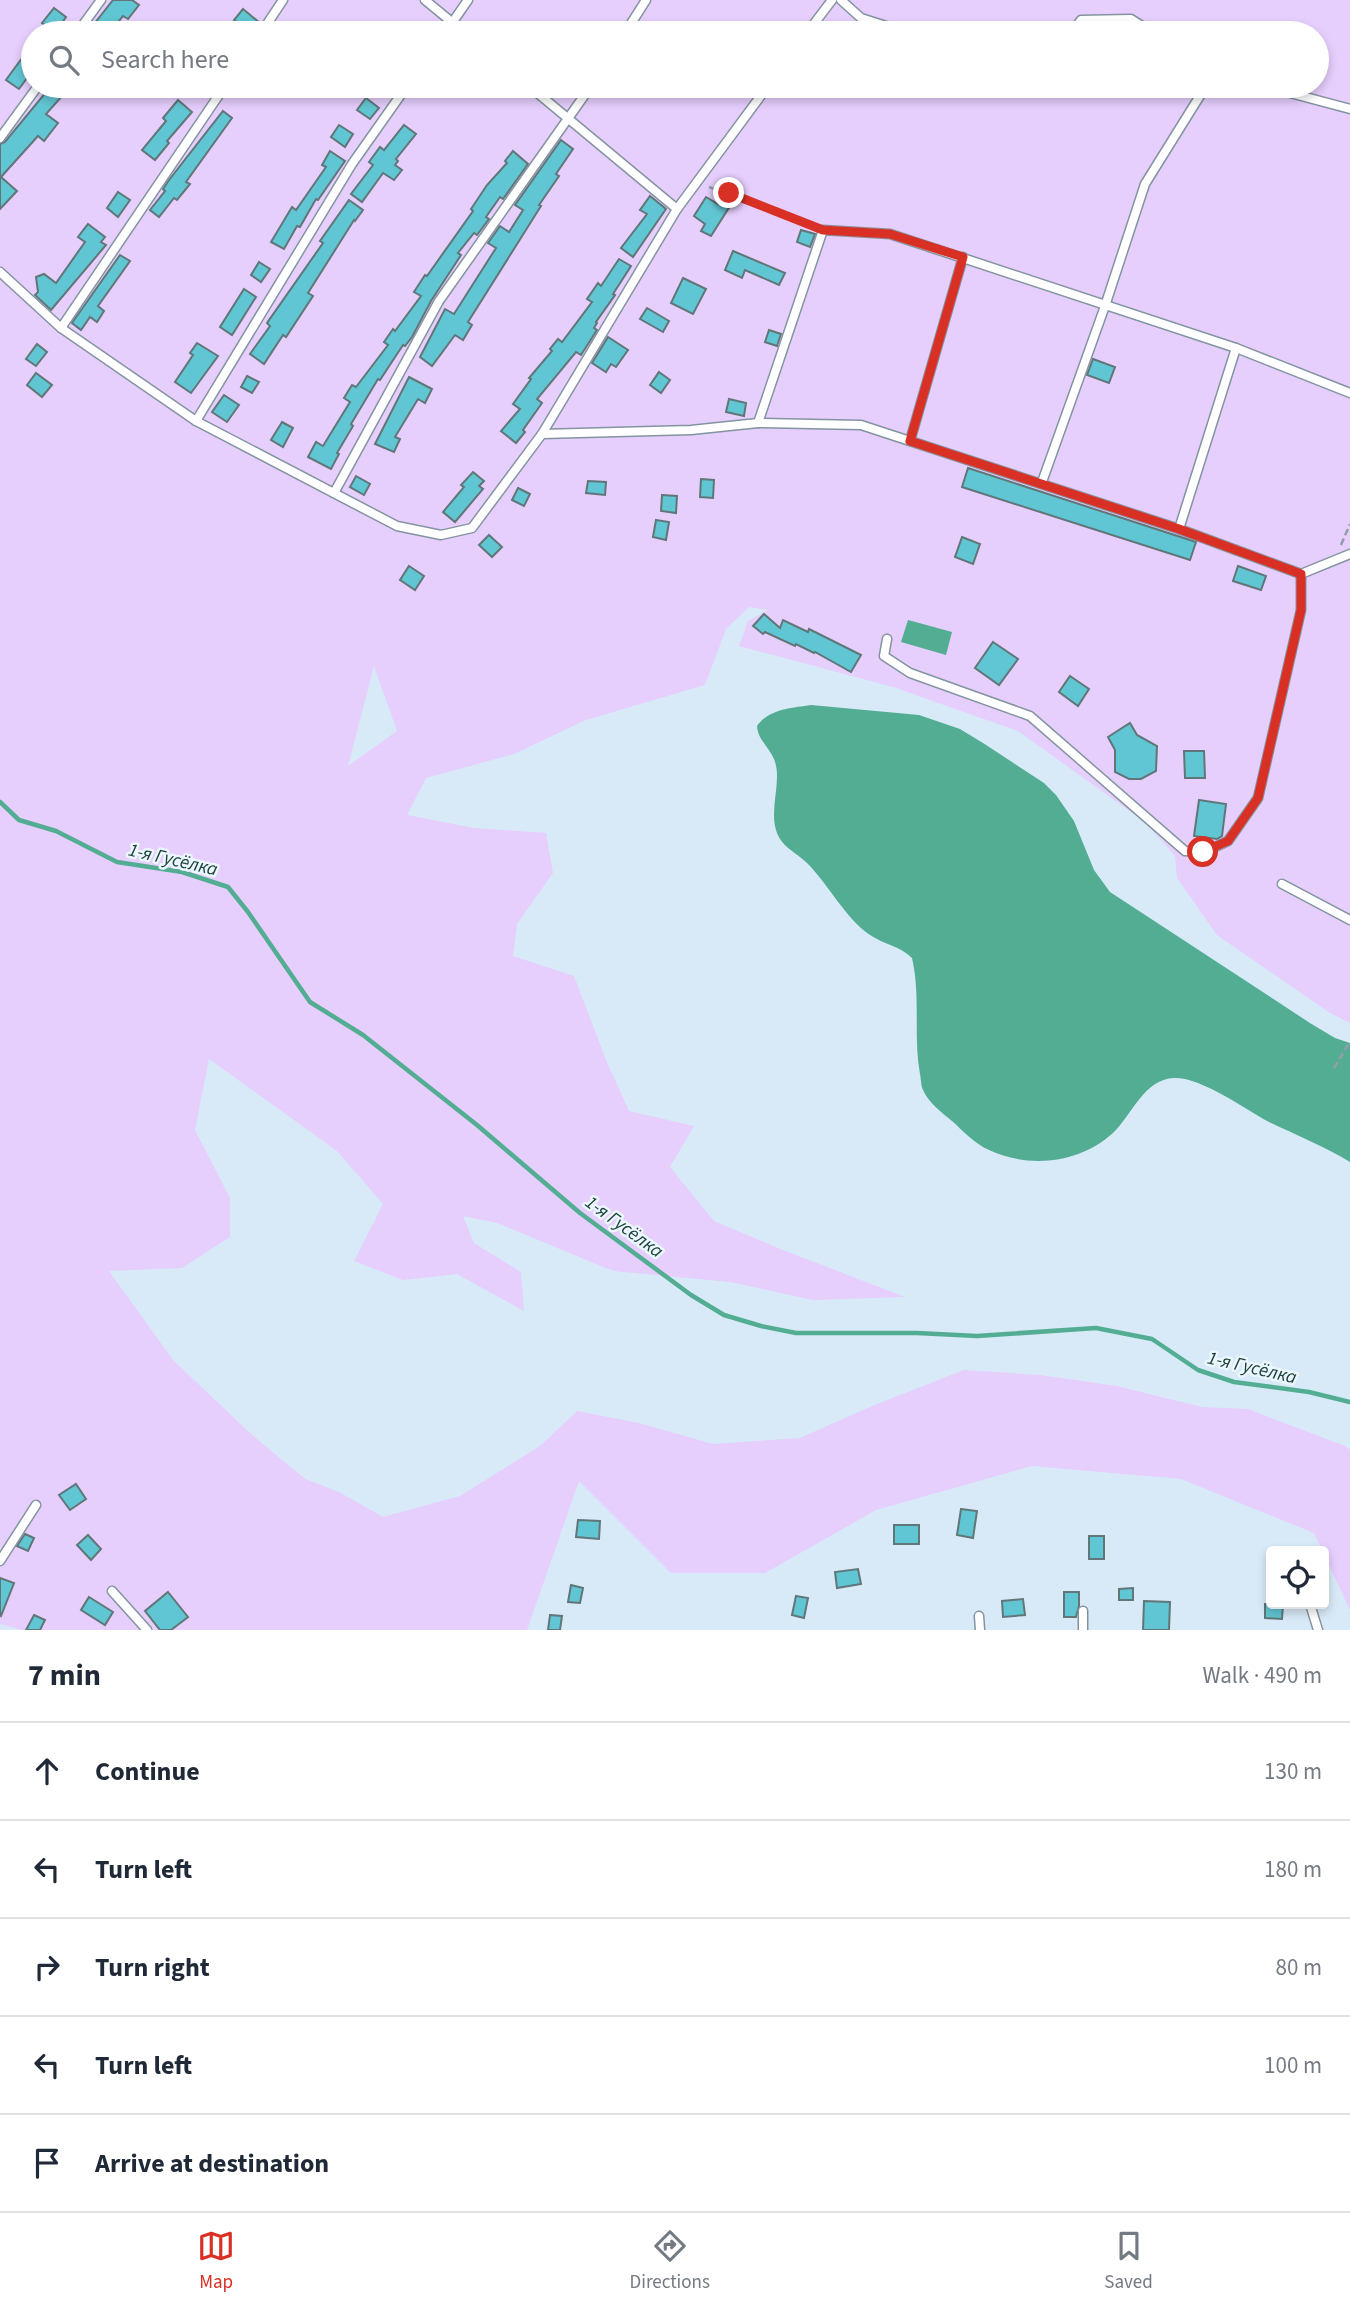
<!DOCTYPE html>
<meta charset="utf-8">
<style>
body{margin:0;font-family:"Source Sans 3",sans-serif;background:#f2f2f3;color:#1f2937}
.controls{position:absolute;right:21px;bottom:21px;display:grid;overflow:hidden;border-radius:7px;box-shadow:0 4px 10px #0003}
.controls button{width:63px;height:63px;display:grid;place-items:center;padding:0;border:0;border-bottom:2px solid #e0e1e3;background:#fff;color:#1f2937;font:35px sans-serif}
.stop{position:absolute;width:21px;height:21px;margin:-16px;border:5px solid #d93025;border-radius:50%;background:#fff}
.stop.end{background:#d93025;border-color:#fff;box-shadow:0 2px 7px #0008}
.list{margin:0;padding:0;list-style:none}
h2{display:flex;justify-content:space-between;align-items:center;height:91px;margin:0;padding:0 28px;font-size:30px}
h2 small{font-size:23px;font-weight:400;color:#747a83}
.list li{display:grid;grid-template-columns:46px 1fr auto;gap:21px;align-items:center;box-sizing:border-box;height:98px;padding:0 28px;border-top:2px solid #e0e1e3}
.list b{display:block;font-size:26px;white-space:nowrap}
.list em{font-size:23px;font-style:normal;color:#747a83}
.icon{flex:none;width:38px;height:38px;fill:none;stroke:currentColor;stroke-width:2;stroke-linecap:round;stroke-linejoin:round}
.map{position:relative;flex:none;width:1350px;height:1630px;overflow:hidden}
.search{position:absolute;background:#fff;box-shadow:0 4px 10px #0003;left:21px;right:21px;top:21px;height:77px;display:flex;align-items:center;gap:18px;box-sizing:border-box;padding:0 24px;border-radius:38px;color:#747a83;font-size:26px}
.sheet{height:581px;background:#fff}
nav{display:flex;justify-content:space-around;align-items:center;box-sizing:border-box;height:98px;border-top:2px solid #e0e1e3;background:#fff;font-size:19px;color:#747a83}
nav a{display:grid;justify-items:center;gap:4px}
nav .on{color:#d93025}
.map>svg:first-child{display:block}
</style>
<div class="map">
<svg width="1350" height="1630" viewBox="0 0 1350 1630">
<rect width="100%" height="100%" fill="#d8eaf8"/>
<path fill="#e6cefd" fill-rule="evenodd" d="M 0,0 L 1350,0 L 1350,1023 L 1330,1013 L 1217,935 L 1177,878 L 1175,856 L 1145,822 L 1018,731 L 893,687 L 739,646 L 748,621 L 768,610 L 749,607 L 726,629 L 705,685 L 586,720 L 514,754 L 426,778 L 407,815 L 474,828 L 546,833 L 553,873 L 517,924 L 513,956 L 574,976 L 606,1060 L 629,1111 L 694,1126 L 670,1167 L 714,1221 L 783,1250 L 905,1297 L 813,1300 L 730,1282 L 613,1271 L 497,1223 L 463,1216 L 474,1243 L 521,1272 L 524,1311 L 457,1274 L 403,1280 L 354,1261 L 383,1204 L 337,1151 L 209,1059 L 195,1130 L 230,1198 L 230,1237 L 182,1268 L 109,1271 L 173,1360 L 251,1434 L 305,1479 L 339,1492 L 383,1517 L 460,1496 L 540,1446 L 577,1411 L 639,1423 L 713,1444 L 800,1438 L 872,1406 L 964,1370 L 1040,1375 L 1117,1386 L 1202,1407 L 1248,1409 L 1345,1446 L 1350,1450 L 1350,1610 L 1314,1533 L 1181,1479 L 1032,1466 L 876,1510 L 765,1573 L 671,1573 L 579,1481 L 527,1630 L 22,1630 L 0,1624 ZM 33,33 L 1317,33 L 1317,86 L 33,86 ZM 374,666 L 397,731 L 348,766 Z"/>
<g fill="#53ad93">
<polygon points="908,620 952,632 946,655 901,642"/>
<path d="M 811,705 L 919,715 L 960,729 L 983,743 L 1044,783 L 1056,795 L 1074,821 L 1094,870 L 1110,892 L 1310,1023 L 1335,1038 L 1350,1043 L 1350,1162 C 1324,1146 1296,1135 1269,1122 C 1245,1109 1201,1077 1174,1078 C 1144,1079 1132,1115 1113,1133 C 1080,1163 1030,1169 989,1150 C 975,1144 963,1131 952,1121 C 942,1113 928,1102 923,1090 C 921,1086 921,1079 920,1074 C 913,1036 921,997 912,958 C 900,946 885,945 870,935 C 846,919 828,884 807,863 C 796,852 783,848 777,833 C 768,809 783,781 774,759 C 769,747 758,740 757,726 C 769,709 791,708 811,705 Z"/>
</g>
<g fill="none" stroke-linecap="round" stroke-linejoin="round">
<polyline stroke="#53ad93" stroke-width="4.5" points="0,802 19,820 56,831 117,862 182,872 228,887 248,912 310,1002 363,1035 477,1125 580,1213 691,1295 724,1315 761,1326 796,1333 917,1333 977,1336 1096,1328 1152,1339 1198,1370 1234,1382 1309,1392 1350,1402"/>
</g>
<g fill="#61c6d3" stroke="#607679" stroke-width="2">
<polygon points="113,0 132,0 139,5 128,19 123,16 109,33 87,33"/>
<polygon points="54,8 66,17 55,33 42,23"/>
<polygon points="243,9 260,23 255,33 250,33 234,20"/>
<polygon points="33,43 33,70 19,89 6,80"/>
<polygon points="51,86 71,86 46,114 58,123 44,141 38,136 1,177 17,191 0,209 0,144 5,142"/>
<polygon points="366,98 379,108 370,119 357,110"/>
<polygon points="178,100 192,112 167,141 169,143 155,160 142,150 166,121 163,118"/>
<polygon points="223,111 232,118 186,182 190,184 177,200 174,198 159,217 150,210 165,191 163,189 169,180"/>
<polygon points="339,125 353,134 345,147 331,137"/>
<polygon points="404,125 416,134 396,159 398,161 395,165 402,170 394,180 383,173 362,202 351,194 373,165 369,162 380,147 384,150"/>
<polygon points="561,140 573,149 556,174 559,176 539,205 541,206 468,322 472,325 463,340 455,335 432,366 420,357 445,309 454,314 496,248 488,243 500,226 509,232 523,210 515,205"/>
<polygon points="330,151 345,161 318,200 316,199 300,227 297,226 284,249 271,242 292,207 296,210 326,167 322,165"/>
<polygon points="513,151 528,164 503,199 500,197 486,217 489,219 477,235 474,233 458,253 461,255 431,301 412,337 405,346 403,345 380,380 378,379 351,424 353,426 337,453 339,454 331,469 308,457 316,442 323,446 350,402 344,398 352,385 356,387 388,345 384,342 393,329 395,331 421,296 414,292 425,275 427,276 473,211 471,209 487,185 507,163 505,161"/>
<polygon points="118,192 130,200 118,217 107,208"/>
<polygon points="650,196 666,209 633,257 621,248 647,214 640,210"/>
<polygon points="706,197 718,204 720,200 730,206 711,236 701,231 705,224 694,216"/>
<polygon points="349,200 363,210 355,221 354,220 308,293 313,296 286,337 283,335 264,364 250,354 270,326 267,323 323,243 320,241"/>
<polygon points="88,224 105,237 101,242 106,245 51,310 35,295 38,292 36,277 44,274 56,283 85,242 78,237"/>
<polygon points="801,230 815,234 810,247 797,242"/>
<polygon points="733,251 785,273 779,285 745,270 742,278 725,270"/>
<polygon points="120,255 130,261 98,306 104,311 97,322 90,317 81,330 72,323"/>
<polygon points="619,259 631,266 613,294 615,295 596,322 597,323 594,328 597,330 581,355 576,352 537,399 542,403 523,430 525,432 516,443 501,431 520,409 513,404 531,379 529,378 552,351 550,349 558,339 562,342 592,302 587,299 598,283 601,286"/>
<polygon points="259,262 270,269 261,282 251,275"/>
<polygon points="683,278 706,289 693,314 671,303"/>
<polygon points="244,289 256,297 232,335 220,327"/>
<polygon points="647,308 669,321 663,332 640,319"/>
<polygon points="769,330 781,334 777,346 765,342"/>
<polygon points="608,337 628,350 616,367 611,364 606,372 592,363"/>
<polygon points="197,343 218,356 191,393 175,382 193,355 190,353"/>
<polygon points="37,344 47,352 36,366 26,359"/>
<polygon points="1093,359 1115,367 1109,383 1087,375"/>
<polygon points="659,372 670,380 661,393 650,385"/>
<polygon points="36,373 52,385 42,397 27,385"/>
<polygon points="247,376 259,382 252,393 241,387"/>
<polygon points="409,377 432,389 425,403 418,399 395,437 400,439 394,452 375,444"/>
<polygon points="224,395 239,405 227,422 212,412"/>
<polygon points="729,399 746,403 744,416 726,412"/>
<polygon points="282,422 293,428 283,447 271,440"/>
<polygon points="968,468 1196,542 1190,560 962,487"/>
<polygon points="473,472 484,481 479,486 483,489 455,522 443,512 464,487 461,485"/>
<polygon points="356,476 370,484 364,495 350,487"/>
<polygon points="701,479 714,480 713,498 700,497"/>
<polygon points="588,481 606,482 605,495 586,493"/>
<polygon points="518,488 530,494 524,506 512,500"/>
<polygon points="662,495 677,496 676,513 661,511"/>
<polygon points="656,520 669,522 666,540 653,537"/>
<polygon points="489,535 502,547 492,557 479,545"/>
<polygon points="962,537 980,544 973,564 955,557"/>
<polygon points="409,566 424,576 415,590 400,580"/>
<polygon points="1238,566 1266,576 1261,590 1233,581"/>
<polygon points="764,614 780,628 783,620 808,632 809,629 861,655 851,672 815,652 814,653 796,644 795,646 765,632 763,634 753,626"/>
<polygon points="993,642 1018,659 999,685 975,668"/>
<polygon points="1070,676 1089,689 1078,706 1059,692"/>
<polygon points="1130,723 1137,735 1157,746 1156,771 1141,779 1129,779 1115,772 1115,750 1108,737"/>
<polygon points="1184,751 1204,751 1205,778 1185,778"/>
<polygon points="1199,800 1226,804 1222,836 1217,839 1194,836"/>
<polygon points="76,1484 86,1499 70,1510 59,1495"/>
<polygon points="961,1509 977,1511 973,1538 957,1535"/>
<polygon points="578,1520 600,1521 599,1539 576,1537"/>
<rect x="894" y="1525" width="25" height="19"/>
<polygon points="25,1534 34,1538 28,1551 17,1546"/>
<polygon points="88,1535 101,1549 91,1560 77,1545"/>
<rect x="1089" y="1536" width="15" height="23"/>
<polygon points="858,1569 861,1584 837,1588 835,1572"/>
<polygon points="0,1578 14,1583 1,1616 0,1615"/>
<polygon points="571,1585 583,1588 580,1603 568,1602"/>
<polygon points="1133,1588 1133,1600 1119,1600 1119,1589"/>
<polygon points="168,1592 188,1617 171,1630 160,1630 145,1611"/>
<polygon points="1064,1592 1079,1592 1079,1606 1076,1617 1064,1617"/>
<polygon points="796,1596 808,1598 804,1618 792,1615"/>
<polygon points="89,1597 113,1612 105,1625 81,1610"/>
<polygon points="1023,1599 1025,1615 1003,1617 1002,1601"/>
<polygon points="1144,1601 1170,1602 1169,1630 1143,1630"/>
<polygon points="1265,1604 1283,1604 1282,1619 1265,1618"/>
<polygon points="34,1615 45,1620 40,1630 26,1630"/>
<polygon points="550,1615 562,1616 560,1630 548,1630"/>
</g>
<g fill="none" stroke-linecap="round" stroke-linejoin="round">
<defs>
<g id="lane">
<polyline points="425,0 465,33"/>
<polyline points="841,0 861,18 908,33"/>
<polyline points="77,33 101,0"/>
<polyline points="261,33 283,0"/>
<polyline points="445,33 468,0"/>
<polyline points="625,33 646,0"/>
<polyline points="807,33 832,0"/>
<polyline points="1072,33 1081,20 1131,19 1153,33"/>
<polyline points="529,86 677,209"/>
<polyline points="1264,86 1350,109"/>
<polyline points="0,138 38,86"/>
<polyline points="0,272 61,328 196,421 397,526 441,535 472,528 542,434 691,430 758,423 861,425 1179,529 1301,574 1350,554"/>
<polyline points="61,328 225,86"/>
<polyline points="196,421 352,164 407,86"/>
<polyline points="758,423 823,230 890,234 1236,348 1350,393"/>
<polyline points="542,434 677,209 768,86"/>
<polyline points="910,441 963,257"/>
<polyline points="1042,482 1105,306 1145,184 1206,86"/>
<polyline points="334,493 439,301 591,86"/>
<polyline points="1179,529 1236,348"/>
<polyline points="887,639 884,656 910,673 1030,716 1185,851 1204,852 1228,841 1258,798 1301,610 1301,574"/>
<polyline points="1282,884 1350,920"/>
<polyline points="0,1561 36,1505"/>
<polyline points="112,1591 147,1630"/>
<polyline points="1310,1604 1318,1630"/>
<polyline points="1083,1611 1083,1630"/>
<polyline points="979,1616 980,1630"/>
</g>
</defs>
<use href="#lane" stroke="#8394a0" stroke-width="11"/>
<g stroke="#929faa" stroke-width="2.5" stroke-dasharray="7 3.5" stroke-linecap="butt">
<polyline points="709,187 814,226"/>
<polyline points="1341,545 1350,524"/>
<polyline points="1334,1068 1349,1043"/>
</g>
<use href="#lane" stroke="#fff" stroke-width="8"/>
</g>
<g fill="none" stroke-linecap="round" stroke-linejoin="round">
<polyline stroke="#d93025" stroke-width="9" points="729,193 823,230 890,234 963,257 910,441 1179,529 1301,574 1301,610 1258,798 1228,841 1203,852"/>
</g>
<g text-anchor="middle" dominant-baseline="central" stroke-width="5" stroke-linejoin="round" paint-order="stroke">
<g font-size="19" font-style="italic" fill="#1b4338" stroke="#ecf6fe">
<text transform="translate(173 860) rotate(13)">1-я Гусёлка</text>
<text transform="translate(624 1227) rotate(36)">1-я Гусёлка</text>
<text transform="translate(1252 1368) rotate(13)">1-я Гусёлка</text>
</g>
</g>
</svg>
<div class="controls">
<button><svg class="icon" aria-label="locate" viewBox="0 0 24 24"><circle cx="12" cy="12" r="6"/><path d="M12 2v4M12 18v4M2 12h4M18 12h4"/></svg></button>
</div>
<div class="stop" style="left:1203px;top:852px"></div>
<div class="stop end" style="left:729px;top:193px"></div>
<div class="search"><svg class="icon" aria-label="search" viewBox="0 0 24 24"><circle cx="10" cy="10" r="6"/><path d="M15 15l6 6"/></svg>Search here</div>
</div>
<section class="sheet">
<h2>7 min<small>Walk · 490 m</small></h2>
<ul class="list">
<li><svg class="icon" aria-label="ahead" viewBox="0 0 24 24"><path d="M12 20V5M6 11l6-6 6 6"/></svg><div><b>Continue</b></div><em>130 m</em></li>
<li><svg class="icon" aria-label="left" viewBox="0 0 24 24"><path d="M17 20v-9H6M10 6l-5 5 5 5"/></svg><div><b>Turn left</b></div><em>180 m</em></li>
<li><svg class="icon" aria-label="right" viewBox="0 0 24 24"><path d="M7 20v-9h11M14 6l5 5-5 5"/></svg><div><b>Turn right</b></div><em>80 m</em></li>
<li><svg class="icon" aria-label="left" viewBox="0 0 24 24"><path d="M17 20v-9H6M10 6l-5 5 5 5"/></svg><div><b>Turn left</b></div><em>100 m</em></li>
<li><svg class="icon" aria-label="arrive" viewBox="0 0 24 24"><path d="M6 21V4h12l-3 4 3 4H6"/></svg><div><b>Arrive at destination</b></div></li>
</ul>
</section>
<nav>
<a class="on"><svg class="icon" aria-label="map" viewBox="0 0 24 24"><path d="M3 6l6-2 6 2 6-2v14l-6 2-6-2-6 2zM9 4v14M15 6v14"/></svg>Map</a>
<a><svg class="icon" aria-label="directions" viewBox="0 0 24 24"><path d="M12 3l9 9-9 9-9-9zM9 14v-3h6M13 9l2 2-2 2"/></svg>Directions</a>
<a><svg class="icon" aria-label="saved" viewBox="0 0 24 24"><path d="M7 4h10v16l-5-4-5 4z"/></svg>Saved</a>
</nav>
